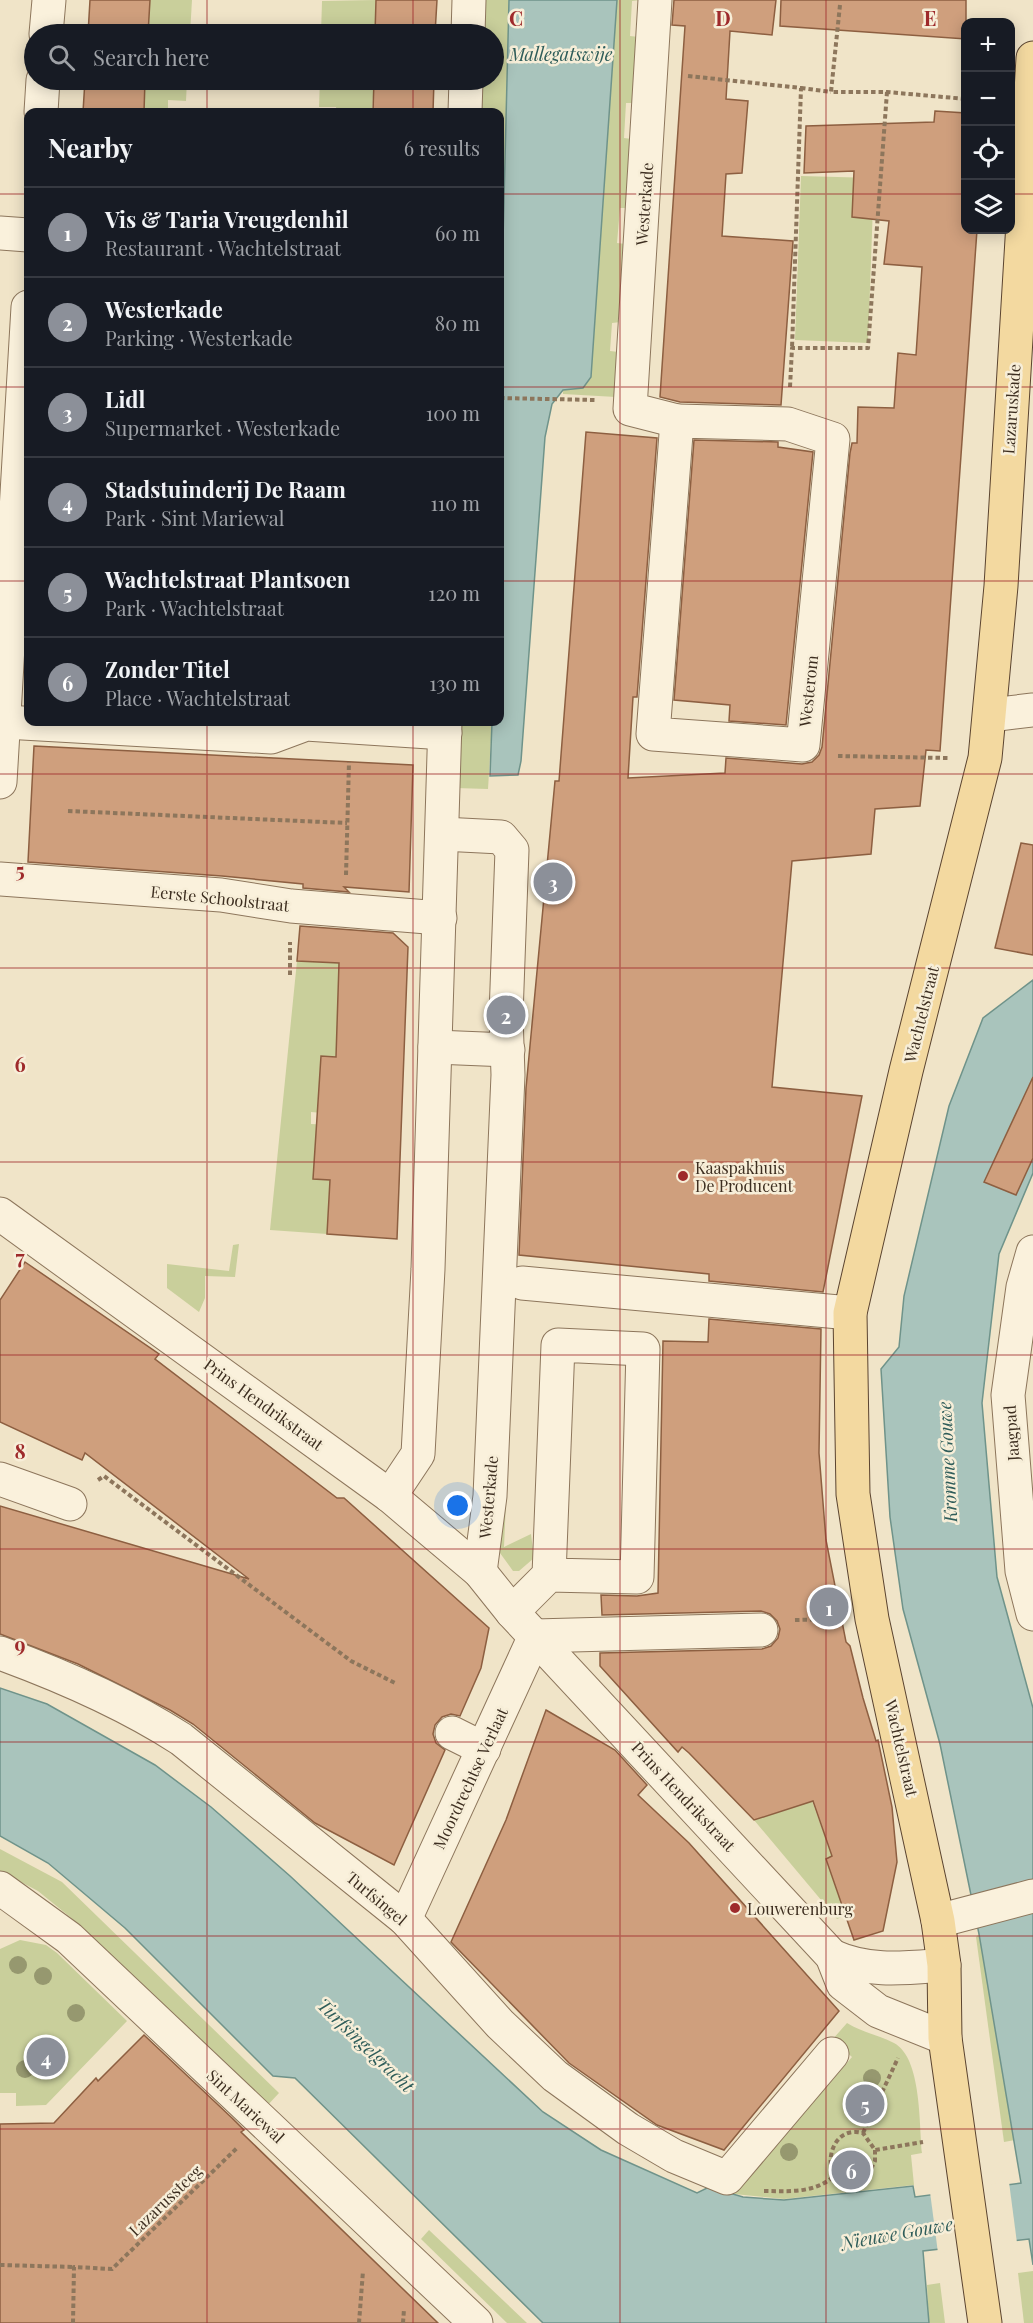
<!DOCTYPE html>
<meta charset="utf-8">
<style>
body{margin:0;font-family:"Playfair Display",serif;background:#242831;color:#f1f3f6}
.controls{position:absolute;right:18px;top:18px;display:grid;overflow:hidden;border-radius:12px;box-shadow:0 3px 15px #0003}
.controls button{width:54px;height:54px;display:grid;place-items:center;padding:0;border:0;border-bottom:2px solid #363941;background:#171b24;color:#f1f3f6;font:30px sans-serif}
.you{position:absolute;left:458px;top:1506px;width:21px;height:21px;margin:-15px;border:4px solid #fff;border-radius:50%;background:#1a73e8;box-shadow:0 0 0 9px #1a73e833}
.badge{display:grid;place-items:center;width:39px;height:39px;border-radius:50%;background:#8c9099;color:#fff;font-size:20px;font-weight:700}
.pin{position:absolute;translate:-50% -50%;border:3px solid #fff;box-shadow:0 2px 6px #0006}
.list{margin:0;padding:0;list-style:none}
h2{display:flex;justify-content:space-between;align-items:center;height:78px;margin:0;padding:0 24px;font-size:26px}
h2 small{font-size:20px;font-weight:400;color:#9ea1a6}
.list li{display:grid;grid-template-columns:39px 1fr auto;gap:18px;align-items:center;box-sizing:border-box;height:90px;padding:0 24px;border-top:2px solid #363941}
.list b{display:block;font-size:22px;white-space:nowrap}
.list p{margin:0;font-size:20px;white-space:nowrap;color:#9ea1a6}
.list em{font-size:20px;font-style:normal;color:#9ea1a6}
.icon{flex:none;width:33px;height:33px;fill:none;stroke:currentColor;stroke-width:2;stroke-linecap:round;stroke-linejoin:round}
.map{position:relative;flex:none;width:1033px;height:2323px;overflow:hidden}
.search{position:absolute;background:#171b24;box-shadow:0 3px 15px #0003;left:24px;top:24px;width:480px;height:66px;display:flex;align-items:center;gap:15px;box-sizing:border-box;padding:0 21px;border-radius:33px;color:#9ea1a6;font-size:22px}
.panel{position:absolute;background:#171b24;box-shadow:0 3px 15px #0003;left:24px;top:108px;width:480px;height:618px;border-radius:12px}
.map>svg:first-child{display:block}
</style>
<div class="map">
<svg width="1033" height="2323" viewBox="0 0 1033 2323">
<rect width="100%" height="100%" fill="#f0e4c8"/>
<g fill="#c9cf9b">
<polygon points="150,0 192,0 190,34 148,34"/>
<polygon points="376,0 375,34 321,34 322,1"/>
<polygon points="482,0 509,0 500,360 500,112 478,112 479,80 494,80 494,34 480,34"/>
<polygon points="617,0 641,0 632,1 630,36 639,37 635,103 626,103 624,138 632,139 628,208 620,208 617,243 626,244 621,322 612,323 610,351 619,352 616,397 563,394 563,390 583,388 591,377"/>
<polygon points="145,80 187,80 186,101 168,100 168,112 143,112"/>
<polygon points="320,80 374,80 372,112 337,112 336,107 319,107"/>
<polygon points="801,176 874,178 868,343 795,340"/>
<polygon points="457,722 492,722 488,789 455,788"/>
<polygon points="297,961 340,963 336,1057 321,1056 319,1085 357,1116 311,1112 311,1124 333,1125 354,1171 313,1168 313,1179 330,1180 327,1234 270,1230"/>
<polygon points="239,1244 235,1277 205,1276 205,1298 199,1312 167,1288 167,1264 229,1271 233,1245"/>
<polygon points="501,1501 506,1502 504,1547 531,1534 534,1558 519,1571 513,1571 500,1553"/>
<polygon points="812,1801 832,1856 826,1859 838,1895 854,1912 837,1919 754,1820"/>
<polygon points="0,1849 62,1882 279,2093 265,2108 70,1917 38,1891 0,1871"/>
<polygon points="979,1934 1015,2140 1004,2142 976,1937"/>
<polygon points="20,1940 46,1945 57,1953 127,2021 46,2105 16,2106 16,2093 0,2093 0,1949"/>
<path d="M 847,2023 C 863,2033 879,2035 894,2043 C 922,2058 919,2125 922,2153 L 911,2155 L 914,2185 L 784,2199 L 734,2194 L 852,2057 L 832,2040 Z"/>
<polygon points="429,2230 527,2323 507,2323 421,2239"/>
<polygon points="1033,2271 1033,2323 1024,2323 1018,2273"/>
<polygon points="940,2283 945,2323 929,2323 927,2285"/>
</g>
<g fill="#a9c4bc" stroke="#6f938a" stroke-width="1.5">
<polygon points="509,0 617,0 591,377 583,388 563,390 552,404 545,437 521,761 518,775 490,776 492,722 500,722 500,360"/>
<polygon points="1033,980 1033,1173 999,1254 982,1403 997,1577 1033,1708 1033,2265 1029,2239 923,2251 929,2323 543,2323 295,2078 273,2076 125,1928 48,1863 0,1836 0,1688 47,1704 155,1765 211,1807 290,1876 543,2112 601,2150 697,2193 709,2187 743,2197 784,2200 913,2186 915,2197 1021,2183 979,1934 940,1744 903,1609 890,1517 881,1369 899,1347 904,1296 949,1106 983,1018"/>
</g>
<polygon fill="#f0e4c8" points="1009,2182 1017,2243 938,2253 930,2192"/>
<g fill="#cf9f7d" stroke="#8d5f41" stroke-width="1.5">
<polygon points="90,0 150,0 148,34 88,34"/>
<polygon points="376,0 437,0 435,34 375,34"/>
<polygon points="674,0 776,0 772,35 730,31 726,99 748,101 742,173 726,174 722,236 793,241 781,405 680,402 660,397 685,26 672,25"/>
<polygon points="781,0 966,0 966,39 780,26"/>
<polygon points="85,80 145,80 144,112 83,112"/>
<polygon points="374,80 434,80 433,112 373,112"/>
<polygon points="935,111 966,113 966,230 977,230 940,751 926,750 920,806 875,809 871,854 792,861 772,1087 862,1096 823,1292 709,1281 709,1274 519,1255 526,1088 555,781 559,781 586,432 657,438 637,697 633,697 628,778 725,773 726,758 802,764 812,762 819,755 822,747 850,453 852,443 857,443 858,407 894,408 898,353 916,355 922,267 884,264 889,221 852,217 854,171 804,173 806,126 934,122"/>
<polygon points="694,440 778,442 778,447 813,452 786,725 729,721 730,705 674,700"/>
<polygon points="34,746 413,765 409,892 344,887 349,892 303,888 303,884 222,876 28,862"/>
<polygon points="1021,843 1033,845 1033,955 995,948"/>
<polygon points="300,926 393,933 408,947 397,1239 327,1234 330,1180 313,1179 321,1056 336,1057 339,963 297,961"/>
<polygon points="1033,1077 1033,1158 1016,1195 984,1182"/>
<polygon points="25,1262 159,1354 155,1359 337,1498 344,1498 489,1628 481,1668 460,1716 451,1714 442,1717 435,1725 433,1734 436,1743 445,1750 394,1865 315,1823 193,1724 170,1710 78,1664 0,1634 0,1506 249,1579 85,1453 82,1460 0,1422 0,1300"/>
<polygon points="709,1319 821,1329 819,1453 826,1540 846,1642 850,1646 863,1698 876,1741 878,1740 892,1807 897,1862 883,1931 854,1940 826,1859 832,1856 813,1801 754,1820 689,1753 682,1747 678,1752 600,1666 600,1653 762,1649 771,1646 778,1638 780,1629 777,1621 770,1614 761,1611 602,1615 601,1595 637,1596 658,1593 663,1341 708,1342"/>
<polygon points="546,1710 615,1750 647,1785 638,1795 689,1843 839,2011 724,2150 657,2125 569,2063 451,1942 506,1820"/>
<polygon points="144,2035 232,2118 244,2130 241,2132 438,2323 0,2323 0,2124 54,2123 96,2078 98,2081"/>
</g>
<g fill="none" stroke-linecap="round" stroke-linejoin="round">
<defs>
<g id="minor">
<polyline points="655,0 630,409 677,421"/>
<polyline points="46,34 49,0"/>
<polyline points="468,34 469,0"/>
<polyline points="41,112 43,80"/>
<polyline points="465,112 466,80"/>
<polyline points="0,233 28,235"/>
<polygon points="677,421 788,424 833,439 803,745 653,734"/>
<polyline points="990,715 1033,710"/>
<polyline points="5,722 271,737 306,724 445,733"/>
<polyline points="0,782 28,307"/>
<polyline points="442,834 501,837 512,850 506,1015 508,1075 490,1496 480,1572"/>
<polyline points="0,879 221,895 291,906 440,918"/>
<polyline points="435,1047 508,1050"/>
<polyline points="0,1214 390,1496 480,1572 512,1612 832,1956 843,1984 878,2011 945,2038"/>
<polyline points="1033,1252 1023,1287 1008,1395 1022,1571 1033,1614"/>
<polyline points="522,1283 850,1313"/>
<polyline points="0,1479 70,1504"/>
<polyline points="390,1496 418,1454 428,1269 445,722"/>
<polyline points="512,1612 549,1575 637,1577 643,1349 558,1345 549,1575"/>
<path d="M 0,1653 C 63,1676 125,1703 181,1739 L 405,1919 L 500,2024 L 555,2076 L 628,2129 L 674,2156 L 727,2178 L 832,2054"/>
<polyline points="452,1733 484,1749"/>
<polyline points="0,1888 69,1938 476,2323"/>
<polyline points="405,1919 535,1636 761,1630"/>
<polyline points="938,1921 1033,1896"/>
<path d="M 832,1956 C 869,1973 905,1968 944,1965"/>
</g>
<polyline id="major" points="985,2323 945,2038 944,1965 938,1921 872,1619 853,1494 850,1313 906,1071 985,758 1001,586 1033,58"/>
</defs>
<use href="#minor" stroke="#8d765c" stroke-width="35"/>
<use href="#major" stroke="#5b4430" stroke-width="35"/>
<g stroke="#8d765c" stroke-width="4" stroke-dasharray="4.5 3" stroke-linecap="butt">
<polyline points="840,5 831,92 887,92 966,99"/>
<polyline points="688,76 801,88 792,348"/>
<polyline points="801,88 831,92"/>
<polyline points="790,387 792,348 868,348 887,92"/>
<polyline points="500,398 595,400"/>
<polyline points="838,756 948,758"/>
<polyline points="68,811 347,823"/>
<polyline points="346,875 349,762"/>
<polyline points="290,975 290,942"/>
<polyline points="98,1480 104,1476 351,1661 397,1684"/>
<polyline points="795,1620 835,1619"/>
<polyline points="863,2133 898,2058"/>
<path d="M 875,2150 L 875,2161 L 867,2176 L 848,2182 L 834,2176 C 824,2155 837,2126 863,2133 L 875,2150 L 923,2142"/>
<path d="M 764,2191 C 788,2191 814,2194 834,2176"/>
<polyline points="0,2265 74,2267"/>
<polyline points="73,2323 74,2267 112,2269 238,2147"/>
<polyline points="359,2323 363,2271"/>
<polyline points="403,2323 404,2309"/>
</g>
<use href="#minor" stroke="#faf1dc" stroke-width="33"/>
<use href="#major" stroke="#f3d9a0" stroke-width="33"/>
</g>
<g fill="#96986f">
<circle cx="18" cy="1965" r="9"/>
<circle cx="43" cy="1976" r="9"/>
<circle cx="76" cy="2013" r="9"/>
<circle cx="48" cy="2048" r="9"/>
<circle cx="25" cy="2069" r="9"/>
<circle cx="872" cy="2078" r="9"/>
<circle cx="789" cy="2152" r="9"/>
<circle cx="851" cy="2159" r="9"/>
</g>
<path fill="none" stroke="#9e2a2b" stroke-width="1.5" stroke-opacity="0.55" d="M 207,0 L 207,34M 413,0 L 413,34M 620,0 L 620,2323M 826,0 L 826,2323M 207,80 L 207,112M 413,80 L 413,112M 0,194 L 28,194M 500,194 L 966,194M 1010,194 L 1033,194M 0,387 L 28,387M 500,387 L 1033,387M 0,581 L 28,581M 500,581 L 1033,581M 207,722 L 207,2323M 413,722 L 413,2323M 0,774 L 1033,774M 0,968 L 1033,968M 0,1162 L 1033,1162M 0,1355 L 1033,1355M 0,1549 L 1033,1549M 0,1742 L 1033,1742M 0,1936 L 1033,1936M 0,2129 L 1033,2129"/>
<g fill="#9e2a2b" stroke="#f7eed8" stroke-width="2">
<circle cx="683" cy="1176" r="6"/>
<circle cx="735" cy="1908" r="6"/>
</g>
<g text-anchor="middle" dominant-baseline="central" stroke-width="5" stroke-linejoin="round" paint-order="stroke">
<g font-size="16" fill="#3d2e20" stroke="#f7eed8">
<text transform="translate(644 204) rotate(-86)">Westerkade</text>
<text transform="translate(1011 409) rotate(-86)">Lazaruskade</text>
<text transform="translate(808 691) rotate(-84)">Westerom</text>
<text transform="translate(220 898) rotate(6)">Eerste Schoolstraat</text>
<text transform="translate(921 1014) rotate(-76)">Wachtelstraat</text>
<text transform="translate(264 1404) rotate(36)">Prins Hendrikstraat</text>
<text transform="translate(1011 1433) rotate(-94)">Jaagpad</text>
<text transform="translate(488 1497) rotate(-85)">Westerkade</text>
<text transform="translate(902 1748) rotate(77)">Wachtelstraat</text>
<text transform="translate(470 1778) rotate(-65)">Moordrechtse Verlaat</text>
<text transform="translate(684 1796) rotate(47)">Prins Hendrikstraat</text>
<text transform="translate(377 1898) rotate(40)">Turfsingel</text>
<text transform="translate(246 2106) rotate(43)">Sint Mariewal</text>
<text transform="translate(165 2200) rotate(-44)">Lazarussteeg</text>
</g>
<g font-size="16" fill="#3d2e20" stroke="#f7eed8" text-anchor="start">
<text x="695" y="1167">Kaaspakhuis<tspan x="695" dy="18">De Producent</tspan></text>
<text x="747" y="1908">Louwerenburg</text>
</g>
<g font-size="18" font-style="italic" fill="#2f5d5a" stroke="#f7eed8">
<text x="561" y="54">Mallegatswije</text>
<text transform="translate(947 1462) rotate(-93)">Kromme Gouwe</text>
<text transform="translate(366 2045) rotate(44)">Turfsingelgracht</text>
<text transform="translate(897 2233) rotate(-10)">Nieuwe Gouwe</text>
</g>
</g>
<g font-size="20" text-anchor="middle" font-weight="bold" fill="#9e2a2b" stroke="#f7eed8" stroke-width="5" stroke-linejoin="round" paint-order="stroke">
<text x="516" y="26">C</text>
<text x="723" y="26">D</text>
<text x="930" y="26">E</text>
<text x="20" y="878">5</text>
<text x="20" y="1072">6</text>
<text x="20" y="1265">7</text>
<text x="20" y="1459">8</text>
<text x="20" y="1652">9</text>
</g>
</svg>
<div class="controls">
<button>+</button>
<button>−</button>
<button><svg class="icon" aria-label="locate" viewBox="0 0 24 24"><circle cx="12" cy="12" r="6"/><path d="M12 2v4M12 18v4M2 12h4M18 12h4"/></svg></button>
<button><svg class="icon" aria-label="layers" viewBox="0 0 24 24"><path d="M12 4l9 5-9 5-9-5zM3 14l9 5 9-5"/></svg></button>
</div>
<div class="you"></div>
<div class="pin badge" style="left:829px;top:1607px">1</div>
<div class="pin badge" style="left:506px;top:1015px">2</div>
<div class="pin badge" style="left:553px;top:882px">3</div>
<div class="pin badge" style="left:46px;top:2057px">4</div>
<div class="pin badge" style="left:865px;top:2104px">5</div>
<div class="pin badge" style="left:851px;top:2170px">6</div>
<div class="search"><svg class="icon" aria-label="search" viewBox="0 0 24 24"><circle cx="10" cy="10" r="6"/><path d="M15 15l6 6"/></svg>Search here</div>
<section class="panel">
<h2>Nearby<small>6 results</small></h2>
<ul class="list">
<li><span class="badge">1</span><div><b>Vis &amp; Taria Vreugdenhil</b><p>Restaurant · Wachtelstraat</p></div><em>60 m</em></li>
<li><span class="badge">2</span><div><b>Westerkade</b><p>Parking · Westerkade</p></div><em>80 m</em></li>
<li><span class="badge">3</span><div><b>Lidl</b><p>Supermarket · Westerkade</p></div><em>100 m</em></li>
<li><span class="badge">4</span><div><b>Stadstuinderij De Raam</b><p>Park · Sint Mariewal</p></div><em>110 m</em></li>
<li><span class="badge">5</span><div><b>Wachtelstraat Plantsoen</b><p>Park · Wachtelstraat</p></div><em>120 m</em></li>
<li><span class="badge">6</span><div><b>Zonder Titel</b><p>Place · Wachtelstraat</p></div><em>130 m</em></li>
</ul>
</section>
</div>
